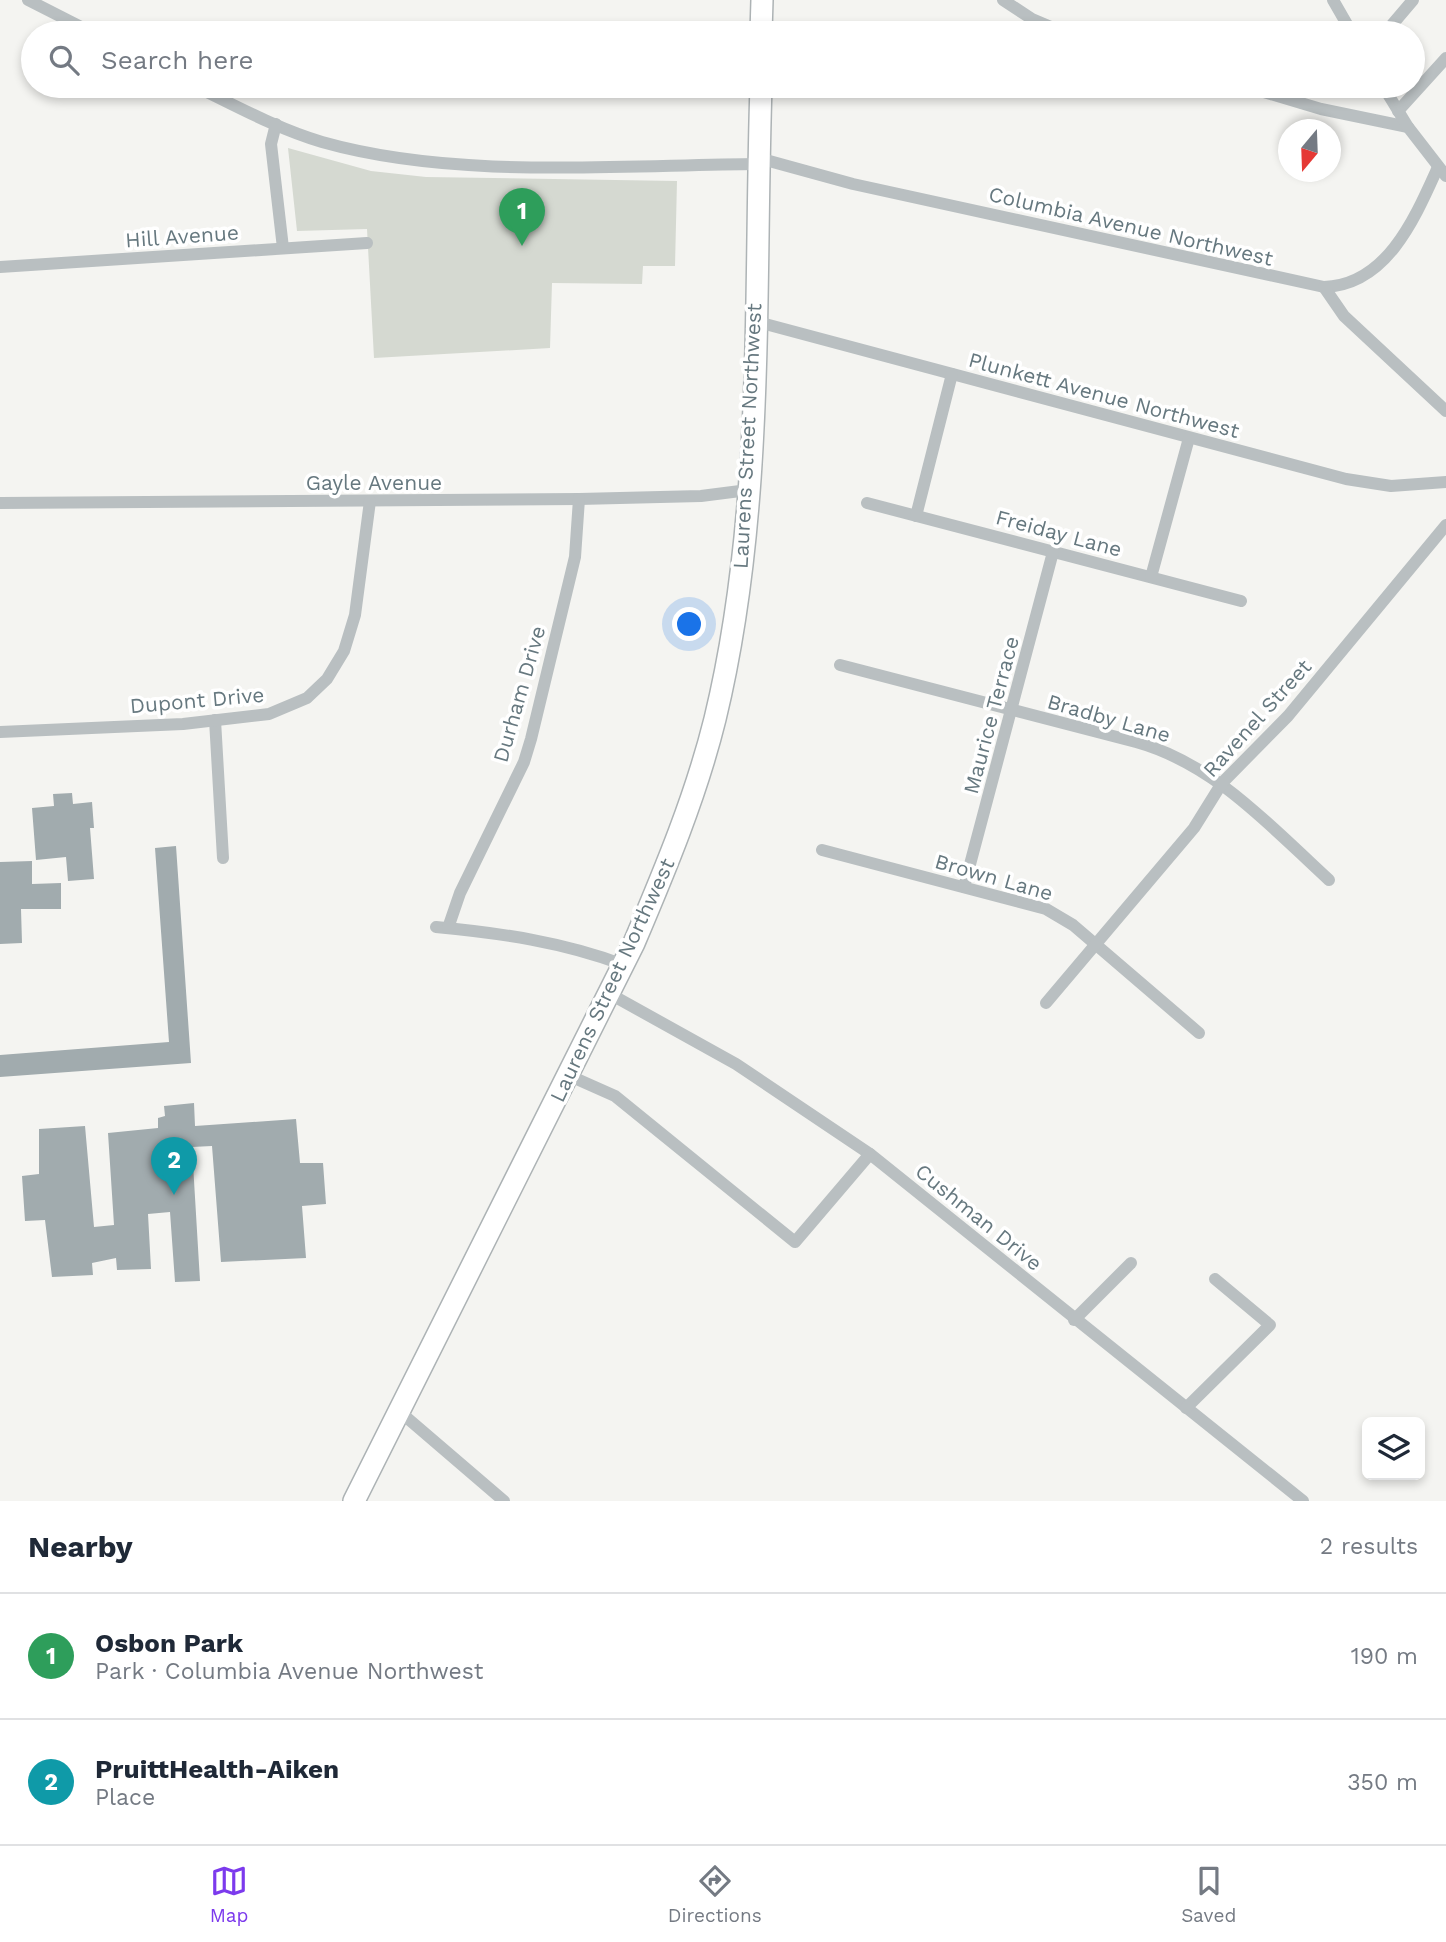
<!DOCTYPE html>
<meta charset="utf-8">
<style>
body{margin:0;font-family:"Work Sans",sans-serif;background:#f6f6f7;color:#1f2937}
.controls{position:absolute;right:21px;bottom:21px;display:grid;overflow:hidden;border-radius:10px;box-shadow:0 4px 10px #0003}
.controls button{width:63px;height:63px;display:grid;place-items:center;padding:0;border:0;border-bottom:2px solid #e0e1e3;background:#fff;color:#1f2937;font:35px sans-serif}
.compass{position:absolute;left:1278px;top:119px;width:63px;height:63px;border-radius:50%;background:#fff;box-shadow:0 4px 10px #0003;rotate:199deg}
.you{position:absolute;left:690px;top:625px;width:24px;height:24px;margin:-18px;border:5px solid #fff;border-radius:50%;background:#1a73e8;box-shadow:0 0 0 10px #1a73e833}
.badge{display:grid;place-items:center;width:46px;height:46px;border-radius:50%;background:#7c3aed;color:#fff;font-size:23px;font-weight:700}
.pin{position:absolute;translate:-50% -58px;filter:drop-shadow(0 2px 4px #0008)}
.pin::after{content:'';position:absolute;top:37px;width:24px;height:21px;background:inherit;clip-path:polygon(0 0,100% 0,50% 100%)}
.list{margin:0;padding:0;list-style:none}
h2{display:flex;justify-content:space-between;align-items:center;height:91px;margin:0;padding:0 28px;font-size:30px}
h2 small{font-size:23px;font-weight:400;color:#747a83}
.list li{display:grid;grid-template-columns:46px 1fr auto;gap:21px;align-items:center;box-sizing:border-box;height:126px;padding:0 28px;border-top:2px solid #e0e1e3}
.list b{display:block;font-size:26px;white-space:nowrap}
.list p{margin:0;font-size:23px;white-space:nowrap;color:#747a83}
.list em{font-size:23px;font-style:normal;color:#747a83}
.icon{flex:none;width:38px;height:38px;fill:none;stroke:currentColor;stroke-width:2;stroke-linecap:round;stroke-linejoin:round}
.map{position:relative;flex:none;width:1446px;height:1501px;overflow:hidden}
.search{position:absolute;background:#fff;box-shadow:0 4px 10px #0003;left:21px;right:21px;top:21px;height:77px;display:flex;align-items:center;gap:18px;box-sizing:border-box;padding:0 24px;border-radius:38px;color:#747a83;font-size:26px}
.sheet{height:343px;background:#fff}
nav{display:flex;justify-content:space-around;align-items:center;box-sizing:border-box;height:98px;border-top:2px solid #e0e1e3;background:#fff;font-size:19px;color:#747a83}
nav a{display:grid;justify-items:center;gap:4px}
nav .on{color:#7c3aed}
.map>svg:first-child{display:block}
</style>
<div class="map">
<svg width="1446" height="1501" viewBox="0 0 1446 1501">
<rect width="100%" height="100%" fill="#f4f4f1"/>
<polygon fill="#d5d9d1" points="288,148 371,171 426,177 677,181 675,266 643,266 642,284 552,283 550,348 374,358 367,229 297,231"/>
<g fill="#a1abae">
<polygon points="72,793 73,804 92,802 94,828 90,828 94,879 68,881 66,857 36,860 32,808 54,806 53,794"/>
<polygon points="176,846 191,1063 0,1077 0,1055 169,1042 155,848"/>
<polygon points="32,861 32,884 61,883 61,909 21,909 22,943 0,944 0,862"/>
<polygon points="194,1103 195,1126 296,1119 300,1163 323,1163 326,1204 302,1206 306,1258 221,1262 212,1146 192,1147 200,1281 175,1282 170,1212 148,1214 151,1269 117,1270 116,1258 92,1263 93,1275 52,1277 45,1220 25,1221 22,1176 39,1174 39,1129 85,1126 94,1227 114,1225 108,1133 158,1128 158,1118 165,1116 164,1106"/>
</g>
<g fill="none" stroke-linecap="round" stroke-linejoin="round">
<defs>
<g id="major">
<polyline points="761,33 762,0"/>
<path d="M 354,1501 L 634,943 C 665,870 696,796 715,719 C 765,513 754,296 761,86"/>
</g>
</defs>
<use href="#major" stroke="#adb3b5" stroke-width="24"/>
<g stroke="#b9bfc1" stroke-width="12">
<polyline points="28,0 93,33"/>
<polyline points="1003,0 1032,19 1065,33"/>
<polyline points="1333,0 1352,33"/>
<polyline points="1385,33 1413,0"/>
<path d="M 195,86 C 236,106 278,129 322,142 C 456,180 620,165 758,164"/>
<polyline points="1244,86 1321,109 1408,127"/>
<polyline points="1383,86 1408,127 1446,176"/>
<polyline points="1398,111 1446,58"/>
<polyline points="276,124 271,144 283,248"/>
<path d="M 758,158 L 853,184 L 1324,287 C 1387,285 1415,218 1438,167"/>
<polyline points="0,267 367,243"/>
<polyline points="1324,287 1344,316 1446,411"/>
<polyline points="754,321 1346,479 1391,486 1446,482"/>
<polyline points="0,503 579,499 701,496 748,490"/>
<polyline points="867,503 1241,601"/>
<polyline points="916,516 952,374"/>
<polyline points="1151,577 1189,438"/>
<path d="M 840,665 L 1136,742 C 1215,764 1270,826 1329,880"/>
<polyline points="215,720 223,858"/>
<polyline points="0,732 183,724 269,714 307,698 327,679 344,651 355,615 370,501"/>
<polyline points="822,850 1046,909 1073,925 1199,1033"/>
<polyline points="964,887 1053,552"/>
<path d="M 436,927 C 500,933 563,942 624,965"/>
<polyline points="448,928 460,893 524,762 531,739 575,557 579,499"/>
<polyline points="610,994 736,1064 870,1154 1303,1501"/>
<polyline points="1046,1003 1194,828 1222,783 1288,716 1446,525"/>
<polyline points="570,1076 615,1096 795,1242 870,1154"/>
<polyline points="1074,1320 1131,1263"/>
<polyline points="1186,1408 1270,1325 1215,1279"/>
<polyline points="399,1411 504,1501"/>
</g>
<use href="#major" stroke="#fff" stroke-width="21"/>
</g>
<g text-anchor="middle" dominant-baseline="central" stroke-width="7" stroke-linejoin="round" paint-order="stroke">
<g font-size="21" fill="#66787f" stroke="#fff">
<text transform="translate(1131 226) rotate(13)">Columbia Avenue Northwest</text>
<text transform="translate(182 236) rotate(-4)">Hill Avenue</text>
<text transform="translate(1104 395) rotate(15)">Plunkett Avenue Northwest</text>
<text transform="translate(747 436) rotate(-87)">Laurens Street Northwest</text>
<text x="374" y="482">Gayle Avenue</text>
<text transform="translate(1059 533) rotate(15)">Freiday Lane</text>
<text transform="translate(519 694) rotate(-74)">Durham Drive</text>
<text transform="translate(197 700) rotate(-5)">Dupont Drive</text>
<text transform="translate(991 715) rotate(-75)">Maurice Terrace</text>
<text transform="translate(1109 718) rotate(16)">Bradby Lane</text>
<text transform="translate(1257 718) rotate(-48)">Ravenel Street</text>
<text transform="translate(994 877) rotate(16)">Brown Lane</text>
<text transform="translate(612 980) rotate(-65)">Laurens Street Northwest</text>
<text transform="translate(979 1217) rotate(39)">Cushman Drive</text>
</g>
</g>
</svg>
<div class="controls">
<button><svg class="icon" aria-label="layers" viewBox="0 0 24 24"><path d="M12 4l9 5-9 5-9-5zM3 14l9 5 9-5"/></svg></button>
</div>
<svg class="compass" viewBox="-18 -18 36 36"><path d="M0-13l5 13h-10z" fill="#e53935"/><path d="M0 13l5-13h-10z" fill="#747a83"/></svg>
<div class="you"></div>
<div class="pin badge" style="left:522px;top:246px;background:#2e9e5b">1</div>
<div class="pin badge" style="left:174px;top:1195px;background:#0f9aa8">2</div>
<div class="search"><svg class="icon" aria-label="search" viewBox="0 0 24 24"><circle cx="10" cy="10" r="6"/><path d="M15 15l6 6"/></svg>Search here</div>
</div>
<section class="sheet">
<h2>Nearby<small>2 results</small></h2>
<ul class="list">
<li><span class="badge" style="background:#2e9e5b">1</span><div><b>Osbon Park</b><p>Park · Columbia Avenue Northwest</p></div><em>190 m</em></li>
<li><span class="badge" style="background:#0f9aa8">2</span><div><b>PruittHealth-Aiken</b><p>Place</p></div><em>350 m</em></li>
</ul>
</section>
<nav>
<a class="on"><svg class="icon" aria-label="map" viewBox="0 0 24 24"><path d="M3 6l6-2 6 2 6-2v14l-6 2-6-2-6 2zM9 4v14M15 6v14"/></svg>Map</a>
<a><svg class="icon" aria-label="directions" viewBox="0 0 24 24"><path d="M12 3l9 9-9 9-9-9zM9 14v-3h6M13 9l2 2-2 2"/></svg>Directions</a>
<a><svg class="icon" aria-label="saved" viewBox="0 0 24 24"><path d="M7 4h10v16l-5-4-5 4z"/></svg>Saved</a>
</nav>
